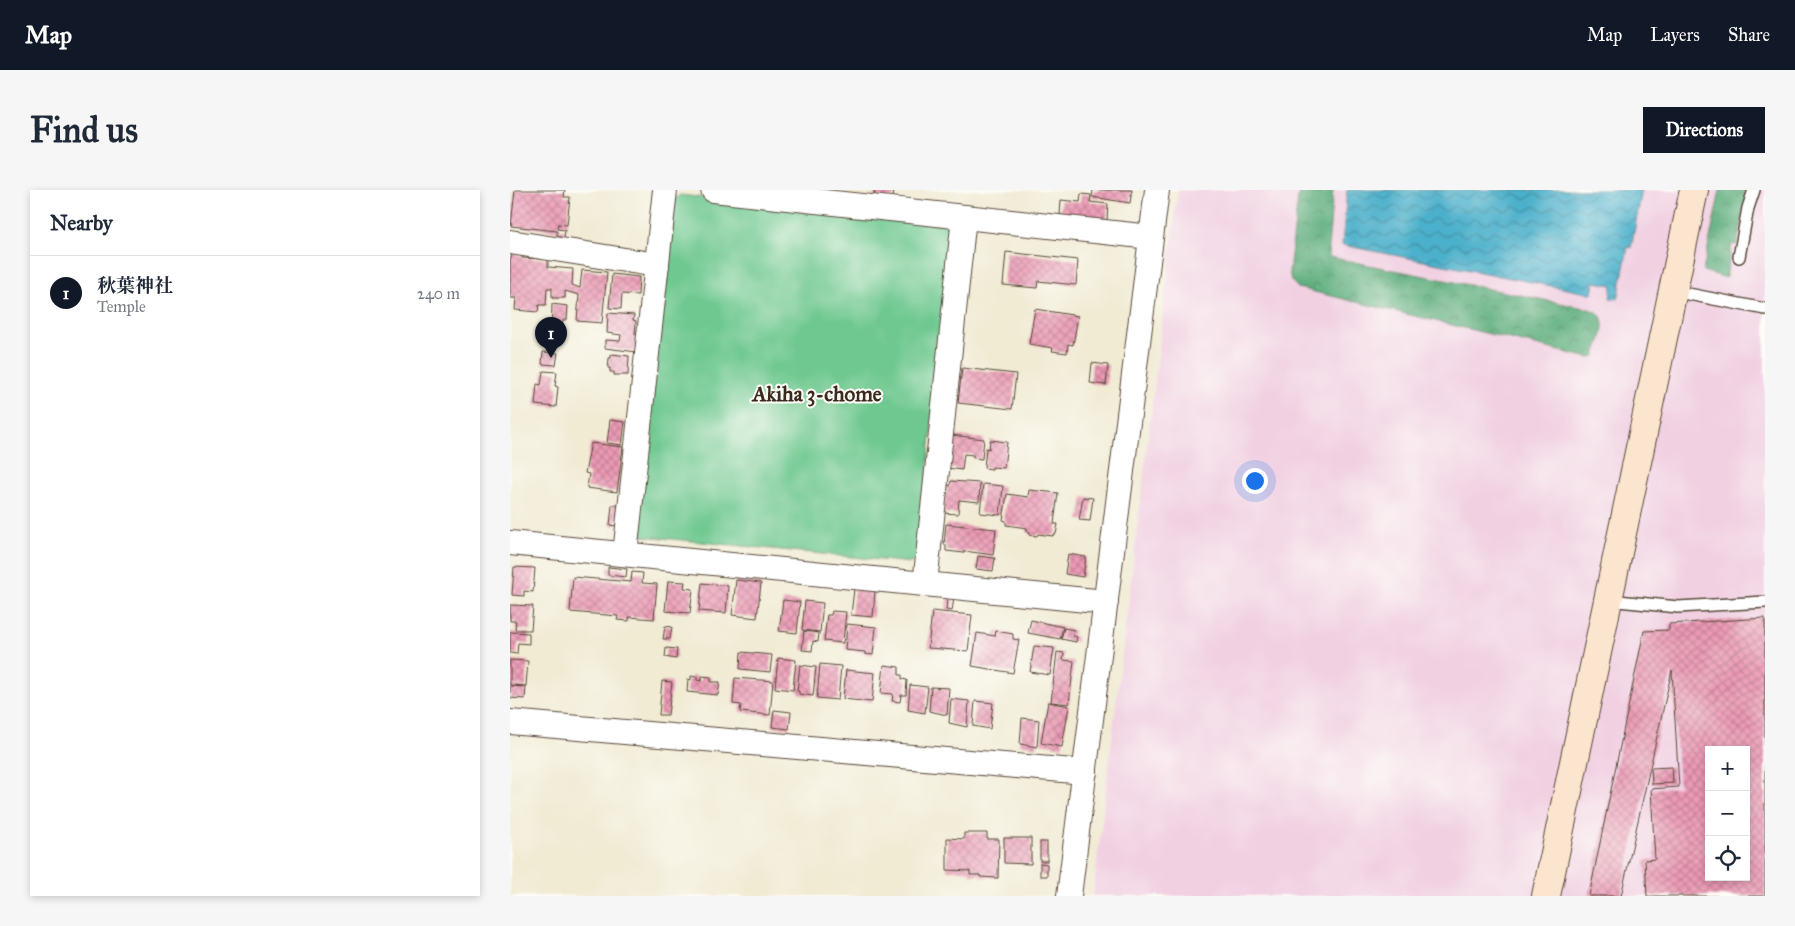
<!DOCTYPE html>
<meta charset="utf-8">
<style>
body{margin:0;font-family:"IM FELL Great Primer","Noto Serif JP",serif;background:#f6f6f7;color:#1f2937}
.controls{position:absolute;right:15px;bottom:15px;display:grid;overflow:hidden;border-radius:0px;box-shadow:0 2px 8px #0003}
.controls button{width:45px;height:45px;display:grid;place-items:center;padding:0;border:0;border-bottom:1px solid #e0e1e3;background:#fff;color:#1f2937;font:25px sans-serif}
.you{position:absolute;left:744px;top:290px;width:18px;height:18px;margin:-12px;border:4px solid #fff;border-radius:50%;background:#1a73e8;box-shadow:0 0 0 8px #1a73e833}
.badge{display:grid;place-items:center;width:32px;height:32px;border-radius:50%;background:#111827;color:#fff;font-size:16px;font-weight:700}
.pin{position:absolute;translate:-50% -41px;filter:drop-shadow(0 1px 2px #0008)}
.pin::after{content:'';position:absolute;top:26px;width:18px;height:15px;background:inherit;clip-path:polygon(0 0,100% 0,50% 100%)}
.list{margin:0;padding:0;list-style:none}
h2{display:flex;justify-content:space-between;align-items:center;height:65px;margin:0;padding:0 20px;font-size:21px}
h2 small{font-size:16px;font-weight:400;color:#747a83}
.list li{display:grid;grid-template-columns:32px 1fr auto;gap:15px;align-items:center;box-sizing:border-box;height:75px;padding:0 20px;border-top:1px solid #e0e1e3}
.list b{display:block;font-size:19px;white-space:nowrap}
.list p{margin:0;font-size:16px;white-space:nowrap;color:#747a83}
.list em{font-size:16px;font-style:normal;color:#747a83}
.icon{flex:none;width:28px;height:28px;fill:none;stroke:currentColor;stroke-width:2;stroke-linecap:round;stroke-linejoin:round}
.map{position:relative;flex:none;width:1255px;height:706px;overflow:hidden;border-radius:0px}
header{display:flex;align-items:center;gap:30px;box-sizing:border-box;height:70px;padding:0 25px;background:#111827;color:#fff}
header strong{font-size:24px}
nav{display:flex;gap:28px;margin-inline-start:auto;font-size:18px}
.intro{display:flex;align-items:center;justify-content:space-between;box-sizing:border-box;height:120px;padding:0 30px}
h1{margin:0;font-size:35px}
.button{padding:12px 22px;border-radius:0px;background:#111827;color:#fff;font-size:18px;font-weight:700}
main{display:flex;gap:30px;padding:0 30px}
aside{flex:1;background:#fff;border-radius:0px;box-shadow:0 2px 8px #0003}
.map>svg:first-child{display:block}
</style>
<header>
<strong>Map</strong>
<nav><a>Map</a><a>Layers</a><a>Share</a></nav>
</header>
<div class="intro"><h1>Find us</h1><a class="button">Directions</a></div>
<main>
<aside>
<h2>Nearby<small></small></h2>
<ul class="list">
<li><span class="badge">1</span><div><b>秋葉神社</b><p>Temple</p></div><em>240 m</em></li>
</ul>
</aside>
<div class="map">
<svg width="1255" height="706" viewBox="0 0 1255 706">
<defs>
<pattern id="forest-crowns" width="20" height="18" patternUnits="userSpaceOnUse" patternTransform="scale(1.25)"><rect width="20" height="18" fill="#5aac7a"/><path d="M2 6a3 3 0 1 1 6 0M12 15a3 3 0 1 1 6 0" fill="none" stroke="#4c8c63"/></pattern>
<pattern id="water-waves" width="16" height="10" patternUnits="userSpaceOnUse" patternTransform="scale(1.25)"><rect width="16" height="10" fill="#4cb0cb"/><path d="M0 5q4-4 8 0t8 0" fill="none" stroke="#408fa4"/></pattern>
<pattern id="building-cross-hatch" width="8" height="8" patternUnits="userSpaceOnUse" patternTransform="scale(1.25)"><rect width="8" height="8" fill="#ec9ab5"/><path d="M0 0l8 8M0 8l8-8" fill="none" stroke="#c07e93"/></pattern>
</defs>
<rect width="100%" height="100%" fill="#fdfcf7"/>
<filter id="ink" filterUnits="userSpaceOnUse"><feTurbulence type="fractalNoise" baseFrequency=".02" numOctaves="2"/><feDisplacementMap in="SourceGraphic" scale="10" xChannelSelector="R" yChannelSelector="G"/><feConvolveMatrix kernelMatrix="1 2 1 2 8 2 1 2 1" color-interpolation-filters="sRGB"/></filter>
<filter id="wash" filterUnits="userSpaceOnUse"><feTurbulence type="fractalNoise" baseFrequency=".0096" numOctaves="4" result="noise"/><feDisplacementMap in="SourceGraphic" scale="20" xChannelSelector="R" yChannelSelector="G"/><feGaussianBlur stdDeviation="1.12" result="paint"/><feColorMatrix in="noise" values="0 0 0 0 0 0 0 0 0 0 0 0 0 0 0 0 0 1.4 0 .05"/><feComposite in="paint" operator="in"/></filter>
<g filter="url(#wash)">
<rect width="100%" height="100%" fill="#f1ebd4"/>
<path fill="#f1d0e2" fill-rule="evenodd" d="M 668,0 L 1255,0 L 1255,706 L 583,706 ZM 1199,560 L 1236,560 L 1236,687 L 1199,687 Z"/>
<g fill="url(#forest-crowns)" stroke="#4a6b4c">
<path d="M 789,0 L 823,0 L 818,59 L 819,67 L 1075,118 C 1079,119 1086,121 1089,124 C 1099,134 1088,155 1085,166 L 1079,168 L 788,98 L 781,91 L 779,81 Z"/>
<polygon points="1210,0 1237,0 1227,55 1222,54 1216,88 1193,81"/>
</g>
<polygon fill="#6ec88f" stroke="#547956" points="170,5 437,35 443,43 408,366 401,373 132,346 127,339 162,11"/>
<polygon fill="url(#water-waves)" stroke="#446d74" points="837,0 1132,0 1121,58 1118,57 1108,109 1100,108 1102,95 1084,92 1082,104 832,55"/>
<g id="blocks">
<g fill="url(#building-cross-hatch)" fill-rule="evenodd">
<polygon points="5,0 55,0 54,7 60,7 57,35 48,34 47,39 55,40 54,48 47,47 47,41 1,36"/>
<polygon points="365,0 384,0 383,8 364,7"/>
<polygon points="583,0 622,0 620,13 582,7"/>
<polygon points="571,4 581,5 580,12 598,14 597,31 550,25 551,10 570,12"/>
<polygon points="496,62 568,70 566,95 528,91 527,98 493,95"/>
<polygon points="2,64 12,65 12,68 38,69 38,77 63,79 62,95 70,98 72,80 97,82 92,133 67,131 69,105 55,101 55,108 42,108 42,98 37,98 36,115 29,115 28,122 5,120 6,108 0,108 0,69 1,69"/>
<polygon points="102,84 129,87 128,105 112,104 111,119 99,118"/>
<polygon points="42,114 58,116 57,130 53,130 51,146 41,145"/>
<polygon points="525,119 568,126 563,155 558,154 557,163 542,161 543,158 519,154"/>
<polygon points="98,123 124,125 123,130 126,131 125,144 128,144 127,162 95,158 95,150 110,151 111,145 97,143"/>
<polygon points="33,162 48,163 46,175 32,174"/>
<polygon points="101,164 119,166 118,185 104,185 104,182 100,182 100,178 98,178 99,168 101,168"/>
<polygon points="582,173 598,175 596,195 580,193"/>
<polygon points="452,178 506,184 502,219 448,213"/>
<polygon points="33,181 47,182 45,196 48,197 46,217 25,215 27,194 31,195"/>
<polygon points="100,230 115,232 112,255 97,253"/>
<polygon points="441,245 474,249 472,269 463,268 463,265 454,264 452,280 437,278"/>
<polygon points="480,250 497,252 494,278 482,277 482,279 474,278 476,258 479,259"/>
<polygon points="81,253 113,257 107,302 77,298 79,284 75,283"/>
<polygon points="441,291 470,293 469,312 449,310 448,324 433,323 437,295 440,296"/>
<polygon points="473,294 493,296 490,325 470,323"/>
<polygon points="519,300 548,303 544,334 548,334 546,344 543,344 543,346 528,344 527,346 519,345 520,343 517,342 517,338 496,335 496,331 493,330 497,304 518,307"/>
<polygon points="573,307 583,308 580,331 569,330"/>
<polygon points="102,315 108,315 106,336 100,335"/>
<polygon points="436,334 486,339 483,365 454,361 454,363 436,361 436,355 434,355"/>
<polygon points="558,364 576,367 573,387 555,384"/>
<polygon points="468,366 485,368 483,381 466,379"/>
<polygon points="4,377 25,378 23,402 14,401 14,406 2,405"/>
<polygon points="98,377 117,379 116,387 98,385"/>
<polygon points="122,382 133,383 132,393 147,394 144,429 119,427 119,431 107,430 108,426 60,422 63,387 121,392"/>
<polygon points="226,390 251,393 247,428 222,425"/>
<polygon points="158,391 175,392 174,398 183,399 180,423 155,421"/>
<polygon points="192,393 218,396 216,423 189,421"/>
<polygon points="344,399 365,401 363,427 341,425"/>
<polygon points="437,407 444,408 442,421 436,420"/>
<polygon points="273,410 290,412 287,443 269,441"/>
<polygon points="295,411 313,413 310,442 292,440"/>
<polygon points="0,415 23,416 21,440 5,440 6,431 0,431"/>
<polygon points="322,421 336,422 333,453 314,451 317,425 321,425"/>
<polygon points="422,421 462,425 458,461 418,458"/>
<path d="M 1255,428 L 1255,706 L 1137,706 L 1135,670 L 1145,669 L 1141,599 L 1169,597 L 1162,480 L 1111,706 L 1079,706 L 1134,441 L 1159,440 L 1159,434 ZM 1199,560 L 1236,560 L 1236,687 L 1199,687 Z"/>
<polygon points="521,430 553,437 550,449 518,443"/>
<polygon points="337,434 366,437 363,465 355,464 355,462 335,460"/>
<polygon points="155,436 162,437 160,449 153,449"/>
<polygon points="554,438 564,440 563,446 567,447 566,452 551,449"/>
<polygon points="294,441 309,443 308,452 303,451 302,461 292,460"/>
<polygon points="486,441 503,444 503,449 509,450 503,483 462,476 467,443 485,446"/>
<polygon points="0,442 19,443 19,454 8,453 7,464 0,463"/>
<polygon points="524,456 544,458 540,485 520,482"/>
<polygon points="156,458 167,459 166,469 155,467"/>
<polygon points="231,462 262,465 260,482 230,479"/>
<polygon points="547,462 554,463 553,470 564,471 559,514 541,512"/>
<polygon points="268,468 286,470 283,500 265,498"/>
<polygon points="0,470 18,471 16,496 0,495"/>
<polygon points="310,474 331,476 328,510 307,508"/>
<polygon points="290,475 306,477 303,506 289,504 289,501 287,501"/>
<polygon points="374,475 389,477 389,485 392,485 392,489 397,490 396,505 391,505 390,512 382,511 383,504 371,503"/>
<polygon points="336,480 365,483 362,512 333,509"/>
<polygon points="181,486 187,487 187,490 191,491 192,486 201,487 201,492 210,492 208,505 177,502 178,489 181,490"/>
<polygon points="225,488 263,491 260,525 230,522 231,515 223,514"/>
<polygon points="152,491 162,492 158,525 149,525"/>
<polygon points="400,495 418,497 415,523 398,520"/>
<polygon points="0,496 16,497 15,509 0,508"/>
<polygon points="421,497 439,498 437,525 419,521"/>
<polygon points="441,509 459,511 457,537 439,533"/>
<polygon points="465,511 483,513 480,539 463,536"/>
<polygon points="538,512 559,516 552,557 531,553"/>
<polygon points="264,520 281,522 279,539 262,537"/>
<polygon points="512,528 529,530 527,557 510,554"/>
<polygon points="1162,577 1163,593 1142,594 1141,578"/>
<polygon points="454,643 477,643 477,649 489,649 488,688 470,687 470,685 460,685 460,681 437,680 437,648 454,649"/>
<polygon points="494,648 521,648 521,674 494,673"/>
<rect x="530" y="652" width="7" height="19"/>
<polygon points="530,673 537,674 537,686 530,686"/>
</g>
</g>
</g>
<g filter="url(#ink)">
<use href="#blocks" fill-opacity="0" stroke="#564739" stroke-width="1"/>
<g fill="none" stroke-linecap="round" stroke-linejoin="round">
<defs>
<g id="lane">
<polyline points="1229,67 1238,18 1244,0"/>
<polyline points="1163,101 1255,119"/>
<polyline points="1098,410 1168,417 1255,412"/>
</g>
<g id="street">
<polyline points="203,0 641,47"/>
<polyline points="0,52 147,75"/>
<polyline points="0,353 596,412"/>
<polyline points="115,364 155,0"/>
<polyline points="415,394 454,27"/>
<polyline points="0,532 575,582"/>
<polyline points="559,706 647,0"/>
</g>
<polyline id="secondary" points="1036,706 1184,0"/>
</defs>
<use href="#lane" stroke="#564739" stroke-width="14"/>
<use href="#street" stroke="#564739" stroke-width="26"/>
<use href="#secondary" stroke="#564739" stroke-width="30"/>
<use href="#lane" stroke="#fff" stroke-width="11"/>
<use href="#street" stroke="#fff" stroke-width="24"/>
<use href="#secondary" stroke="#fbe5cf" stroke-width="28"/>
</g>
</g>
<g text-anchor="middle" dominant-baseline="central" stroke-width="4" stroke-linejoin="round" paint-order="stroke">
<g font-size="21" font-weight="bold" fill="#3b2a1e" stroke="#fdfcf7">
<text x="307" y="204">Akiha 3-chome</text>
</g>
</g>
</svg>
<div class="controls">
<button>+</button>
<button>−</button>
<button><svg class="icon" aria-label="locate" viewBox="0 0 24 24"><circle cx="12" cy="12" r="6"/><path d="M12 2v4M12 18v4M2 12h4M18 12h4"/></svg></button>
</div>
<div class="you"></div>
<div class="pin badge" style="left:41px;top:168px">1</div>
</div>
</main>
